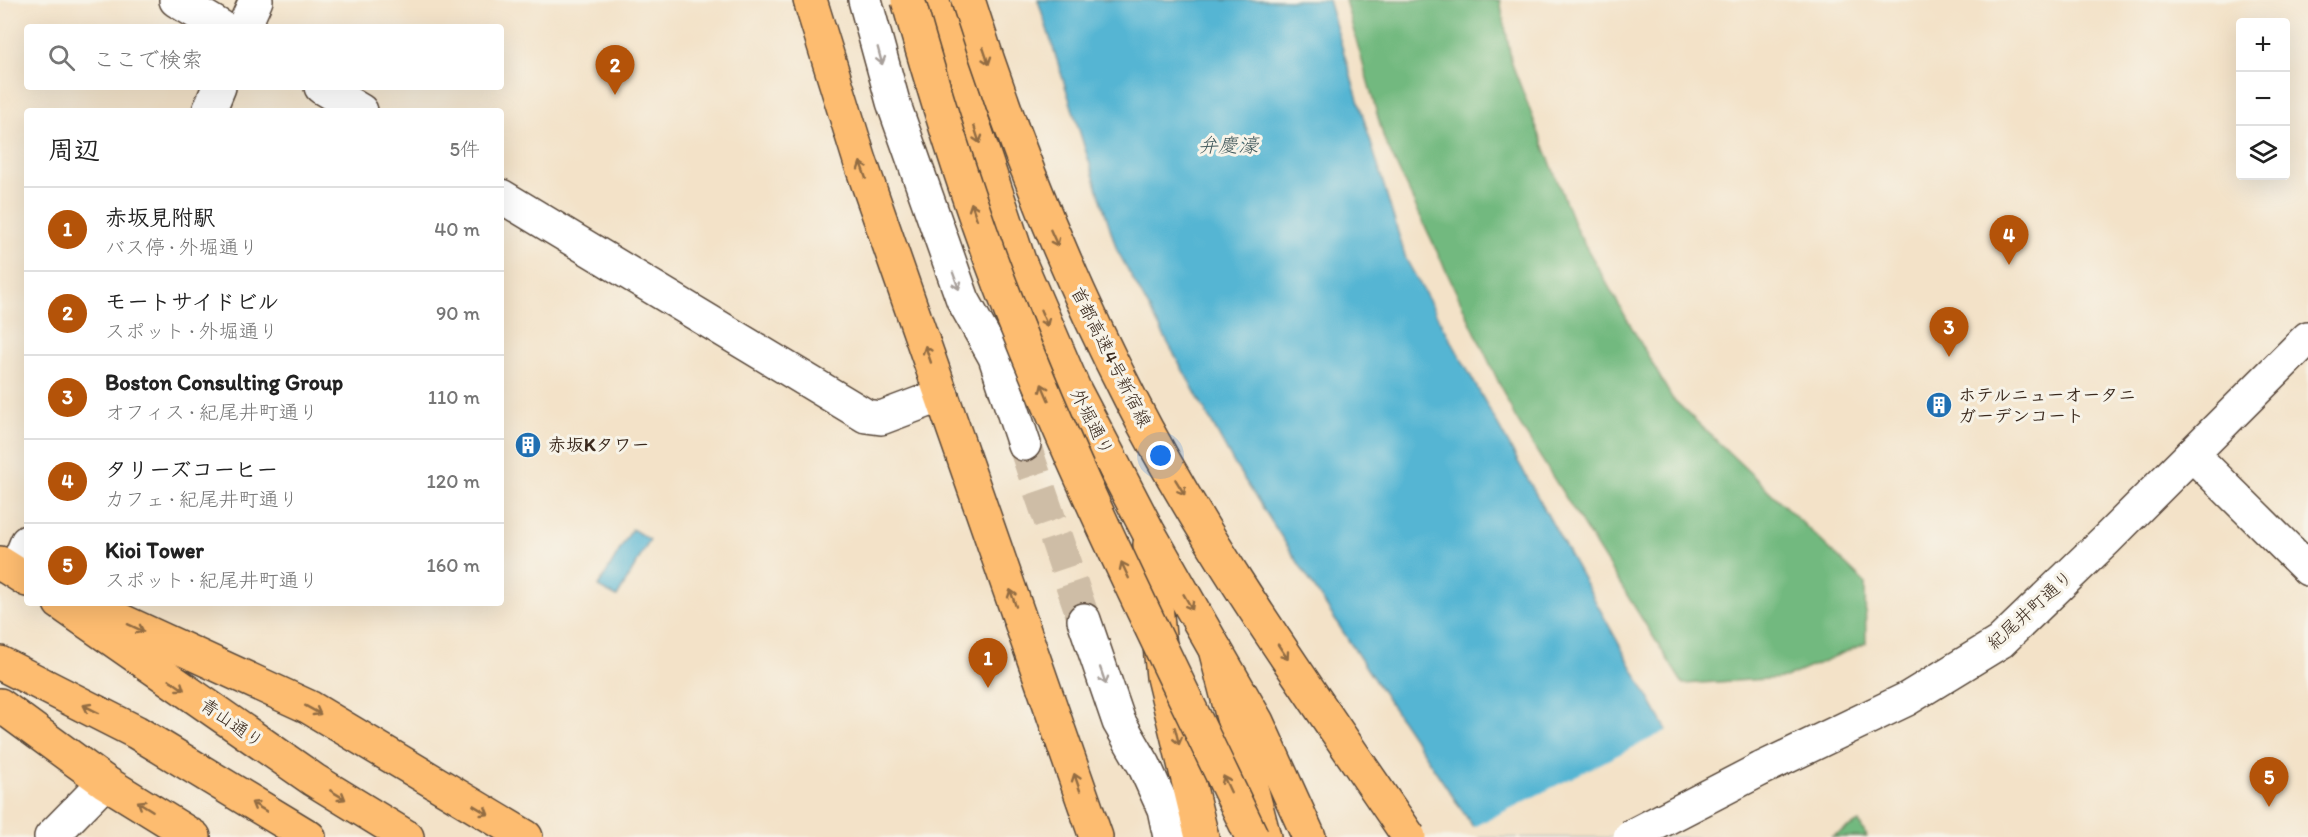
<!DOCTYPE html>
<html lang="ja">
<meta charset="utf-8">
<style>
body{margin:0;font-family:Itim,"Klee One",sans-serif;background:#f6f6f6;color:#222}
.controls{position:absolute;right:18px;top:18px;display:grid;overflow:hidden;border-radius:6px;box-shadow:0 6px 24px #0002}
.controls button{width:54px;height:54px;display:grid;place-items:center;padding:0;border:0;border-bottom:2px solid #e0e0e0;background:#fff;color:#222;font:30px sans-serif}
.you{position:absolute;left:1161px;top:456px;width:21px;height:21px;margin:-15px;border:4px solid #fff;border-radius:50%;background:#1a73e8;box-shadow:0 0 0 9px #1a73e833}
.badge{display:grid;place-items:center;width:39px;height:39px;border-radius:50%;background:#b45309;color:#fff;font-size:20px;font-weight:700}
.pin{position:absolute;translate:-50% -50px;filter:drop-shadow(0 2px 3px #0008)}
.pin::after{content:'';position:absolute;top:32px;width:21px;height:18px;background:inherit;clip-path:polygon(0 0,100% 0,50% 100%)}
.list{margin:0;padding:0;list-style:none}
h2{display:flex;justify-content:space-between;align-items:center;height:78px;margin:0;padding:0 24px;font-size:26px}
h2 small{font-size:20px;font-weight:400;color:#767676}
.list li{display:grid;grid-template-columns:39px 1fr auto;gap:18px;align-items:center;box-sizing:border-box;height:84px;padding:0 24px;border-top:2px solid #e0e0e0}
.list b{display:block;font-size:22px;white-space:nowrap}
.list p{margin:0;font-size:20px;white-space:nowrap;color:#767676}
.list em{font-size:20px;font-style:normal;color:#767676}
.icon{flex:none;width:33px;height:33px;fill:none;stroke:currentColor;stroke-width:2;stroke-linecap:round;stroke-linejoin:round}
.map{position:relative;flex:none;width:2308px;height:837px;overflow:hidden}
.search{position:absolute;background:#fff;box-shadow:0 6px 24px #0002;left:24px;top:24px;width:480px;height:66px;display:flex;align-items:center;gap:15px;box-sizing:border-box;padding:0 21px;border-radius:6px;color:#767676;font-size:22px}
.panel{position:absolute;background:#fff;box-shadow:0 6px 24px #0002;left:24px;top:108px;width:480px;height:498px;border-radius:6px}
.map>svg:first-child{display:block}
</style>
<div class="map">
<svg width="2308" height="837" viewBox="0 0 2308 837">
<rect width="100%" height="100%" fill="#f7f3e8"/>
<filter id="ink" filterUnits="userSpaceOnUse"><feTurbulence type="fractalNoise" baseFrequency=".0167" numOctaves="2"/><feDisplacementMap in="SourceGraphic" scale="12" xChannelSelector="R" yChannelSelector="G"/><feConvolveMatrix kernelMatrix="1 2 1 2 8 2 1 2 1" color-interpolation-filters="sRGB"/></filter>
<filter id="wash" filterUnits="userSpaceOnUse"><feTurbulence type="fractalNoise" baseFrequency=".008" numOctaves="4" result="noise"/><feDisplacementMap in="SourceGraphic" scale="24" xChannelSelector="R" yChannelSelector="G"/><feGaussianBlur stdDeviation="1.35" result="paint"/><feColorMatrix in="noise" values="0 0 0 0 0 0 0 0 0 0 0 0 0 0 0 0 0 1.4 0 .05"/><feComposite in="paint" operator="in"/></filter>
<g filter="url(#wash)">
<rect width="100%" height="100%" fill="#f3e2c8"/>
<g fill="#72b97f" stroke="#56724e" stroke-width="1.5">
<polygon points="1345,0 1500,0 1512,64 1577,231 1672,398 1865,583 1866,643 1785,678 1683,684 1515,417 1384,139"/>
<polygon points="1859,822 1867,837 1831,837"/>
</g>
<g fill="#55b5d3" stroke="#487078" stroke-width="1.5">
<polygon points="1038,0 1328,0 1406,259 1660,718 1729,837 1480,837 1369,672 1235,465 1117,250"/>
<polygon points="632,529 650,540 617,597 598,587"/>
</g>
<polygon fill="#f3e2c8" points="1670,729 1732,837 1476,837 1471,828"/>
</g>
<g filter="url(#ink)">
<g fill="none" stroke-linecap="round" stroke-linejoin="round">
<polyline stroke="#cebda6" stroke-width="33" stroke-dasharray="33 16" stroke-linecap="butt" points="1024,444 1084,620"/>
<defs>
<g id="minor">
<polyline points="176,0 221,27"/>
<polyline points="865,0 893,102 963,300 995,357 1024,444"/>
<polyline points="244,27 256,0"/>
<polyline points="321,87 361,111"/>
<polyline points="209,111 219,87"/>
<polyline points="501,196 866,416 881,418 942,395"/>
<polyline points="2192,454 2308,569"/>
<polyline points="15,571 27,542"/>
<polyline points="1084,620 1119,722 1144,765 1164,809 1170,837"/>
<polyline points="1761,769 1907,699 2000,642 2106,540 2308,338"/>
<polyline points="51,837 105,782"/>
</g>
<g id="major">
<polyline points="810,0 860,161 1096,837"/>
<polyline points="932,0 1019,261 1074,389 1149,533 1215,649 1264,837"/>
<polyline points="1150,544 1163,677 1202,837"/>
</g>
<g id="highway">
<polyline points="0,563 27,580"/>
<polyline points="60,603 314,780 407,837"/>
<polyline points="83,603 309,707 526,837"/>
<polyline points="1215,649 1257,722 1309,837"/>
<polyline points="0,663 136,732 309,837"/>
<polyline points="0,705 105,782 194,837"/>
</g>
</defs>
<use href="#minor" stroke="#574638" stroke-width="36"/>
<use href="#major" stroke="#574638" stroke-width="36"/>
<use href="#highway" stroke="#574638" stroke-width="36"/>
<use href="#minor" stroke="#fff" stroke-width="33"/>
<use href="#major" stroke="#fdbc70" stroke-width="33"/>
<use href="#highway" stroke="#fdbc70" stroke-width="33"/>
<defs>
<polyline id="minor-bridge" points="1630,837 1761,769"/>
<g id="highway-bridge">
<path d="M 908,0 C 932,85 958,169 988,252 C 1062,453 1160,644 1252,837"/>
<path d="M 968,0 C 1011,137 1064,270 1130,398 C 1209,552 1312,694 1409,837"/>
</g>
</defs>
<use href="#minor-bridge" stroke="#574638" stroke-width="36" stroke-linecap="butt"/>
<use href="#highway-bridge" stroke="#574638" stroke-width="36" stroke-linecap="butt"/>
<use href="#minor-bridge" stroke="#fff" stroke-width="33"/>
<use href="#highway-bridge" stroke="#fdbc70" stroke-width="33"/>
</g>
<defs><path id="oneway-shaft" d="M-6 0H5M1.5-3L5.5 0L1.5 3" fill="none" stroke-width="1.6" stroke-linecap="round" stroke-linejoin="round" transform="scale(1.5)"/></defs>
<g stroke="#a79f9a">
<use href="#oneway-shaft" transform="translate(880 56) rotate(75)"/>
<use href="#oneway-shaft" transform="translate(956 281) rotate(70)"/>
<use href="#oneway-shaft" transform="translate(1103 676) rotate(71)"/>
</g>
<g stroke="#926c43">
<use href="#oneway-shaft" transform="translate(986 56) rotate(71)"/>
<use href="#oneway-shaft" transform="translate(977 135) rotate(72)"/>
<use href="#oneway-shaft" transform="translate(863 170) rotate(-109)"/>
<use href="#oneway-shaft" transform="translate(974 211) rotate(-109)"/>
<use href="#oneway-shaft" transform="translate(1054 238) rotate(66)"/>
<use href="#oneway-shaft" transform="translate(1044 318) rotate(67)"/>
<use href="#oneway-shaft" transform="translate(928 354) rotate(-109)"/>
<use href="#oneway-shaft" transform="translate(1045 392) rotate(-113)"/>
<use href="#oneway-shaft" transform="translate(1180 487) rotate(59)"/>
<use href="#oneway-shaft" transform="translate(1125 570) rotate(-115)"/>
<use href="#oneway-shaft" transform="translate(1013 598) rotate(-109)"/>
<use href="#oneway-shaft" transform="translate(1188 602) rotate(60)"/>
<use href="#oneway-shaft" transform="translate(136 628) rotate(25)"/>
<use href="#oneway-shaft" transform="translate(1283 652) rotate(56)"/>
<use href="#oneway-shaft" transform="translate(177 685) rotate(35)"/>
<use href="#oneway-shaft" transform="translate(91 709) rotate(-153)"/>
<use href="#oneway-shaft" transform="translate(313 710) rotate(29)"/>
<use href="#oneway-shaft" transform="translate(1177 736) rotate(76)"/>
<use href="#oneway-shaft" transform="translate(1077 782) rotate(-109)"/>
<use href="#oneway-shaft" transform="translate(1227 784) rotate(-115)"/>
<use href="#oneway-shaft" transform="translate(338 795) rotate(31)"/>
<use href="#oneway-shaft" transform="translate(145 806) rotate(-148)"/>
<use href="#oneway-shaft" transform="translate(259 807) rotate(-149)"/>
<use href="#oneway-shaft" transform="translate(481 810) rotate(31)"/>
</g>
</g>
<defs>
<symbol id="building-disc" viewBox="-11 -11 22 22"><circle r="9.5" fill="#1f6fb2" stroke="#f7f3e8"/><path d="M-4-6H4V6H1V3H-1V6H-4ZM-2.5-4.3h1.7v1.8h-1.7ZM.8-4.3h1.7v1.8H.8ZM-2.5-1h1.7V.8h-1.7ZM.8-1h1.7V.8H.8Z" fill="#fff"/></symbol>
</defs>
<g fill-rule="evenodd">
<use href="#building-disc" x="1924" y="390" width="30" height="30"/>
<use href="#building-disc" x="513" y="430" width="30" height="30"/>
</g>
<g text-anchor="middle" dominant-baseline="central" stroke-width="6" stroke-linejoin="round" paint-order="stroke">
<g font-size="18" fill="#3b2a1e" stroke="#f7f3e8">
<text transform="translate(1111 357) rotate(63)">首都高速4号新宿線</text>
<text transform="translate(1092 422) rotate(63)">外堀通り</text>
<text transform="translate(2030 610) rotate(-42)">紀尾井町通り</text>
<text transform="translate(232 723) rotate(35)">青山通り</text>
</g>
<g font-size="18" font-weight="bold" fill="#3b2a1e" stroke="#f7f3e8" text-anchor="start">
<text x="1958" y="395">ホテルニューオータニ<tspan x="1958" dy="21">ガーデンコート</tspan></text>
<text x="548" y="445">赤坂Kタワー</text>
</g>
<g font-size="20" font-style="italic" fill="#445b5d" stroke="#f7f3e8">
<text x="1228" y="145">弁慶濠</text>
</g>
</g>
</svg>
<div class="controls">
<button>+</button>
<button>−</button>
<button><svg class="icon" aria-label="layers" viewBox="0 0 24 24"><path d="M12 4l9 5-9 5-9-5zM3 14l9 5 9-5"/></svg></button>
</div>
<div class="you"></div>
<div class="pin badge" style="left:988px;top:688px">1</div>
<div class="pin badge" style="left:615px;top:95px">2</div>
<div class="pin badge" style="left:1949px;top:357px">3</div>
<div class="pin badge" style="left:2009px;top:265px">4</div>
<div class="pin badge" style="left:2269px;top:807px">5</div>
<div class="search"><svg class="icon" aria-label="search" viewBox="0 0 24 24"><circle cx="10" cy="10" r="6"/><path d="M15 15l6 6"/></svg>ここで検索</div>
<section class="panel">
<h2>周辺<small>5件</small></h2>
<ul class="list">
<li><span class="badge">1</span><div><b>赤坂見附駅</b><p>バス停 · 外堀通り</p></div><em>40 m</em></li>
<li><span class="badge">2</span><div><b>モートサイドビル</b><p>スポット · 外堀通り</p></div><em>90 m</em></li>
<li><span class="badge">3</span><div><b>Boston Consulting Group</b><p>オフィス · 紀尾井町通り</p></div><em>110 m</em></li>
<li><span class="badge">4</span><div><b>タリーズコーヒー</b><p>カフェ · 紀尾井町通り</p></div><em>120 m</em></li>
<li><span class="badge">5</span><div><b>Kioi Tower</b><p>スポット · 紀尾井町通り</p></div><em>160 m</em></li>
</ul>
</section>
</div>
